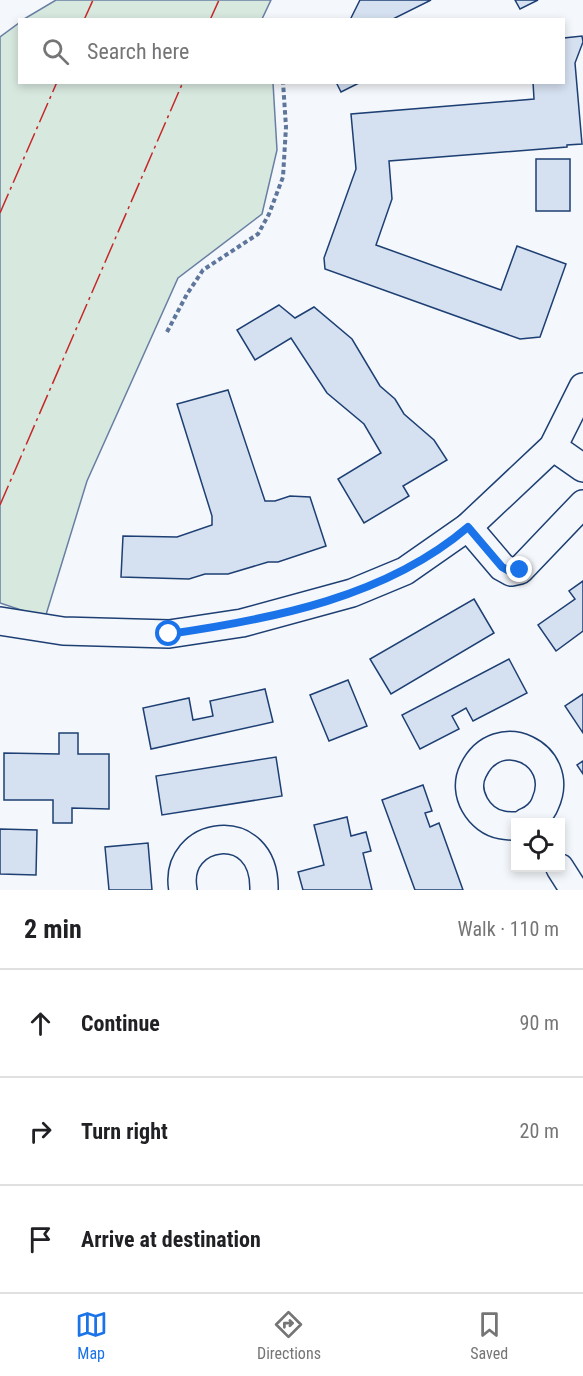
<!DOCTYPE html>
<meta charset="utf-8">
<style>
body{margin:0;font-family:"Roboto Condensed",sans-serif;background:#f6f6f6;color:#202124}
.controls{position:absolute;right:18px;bottom:18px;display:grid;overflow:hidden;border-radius:0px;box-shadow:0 3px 9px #0003}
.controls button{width:54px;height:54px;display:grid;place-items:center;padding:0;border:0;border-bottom:2px solid #e0e0e0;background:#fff;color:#202124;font:30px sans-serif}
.stop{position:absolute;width:18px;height:18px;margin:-14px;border:4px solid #1a73e8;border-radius:50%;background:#fff}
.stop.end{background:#1a73e8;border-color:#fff;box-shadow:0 2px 6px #0008}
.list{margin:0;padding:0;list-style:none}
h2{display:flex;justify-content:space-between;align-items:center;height:78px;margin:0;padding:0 24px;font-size:26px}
h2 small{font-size:20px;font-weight:400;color:#757577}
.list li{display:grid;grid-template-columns:39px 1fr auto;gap:18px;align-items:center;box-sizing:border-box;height:108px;padding:0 24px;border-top:2px solid #e0e0e0}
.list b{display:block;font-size:22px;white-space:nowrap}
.list em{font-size:20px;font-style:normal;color:#757577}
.icon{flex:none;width:33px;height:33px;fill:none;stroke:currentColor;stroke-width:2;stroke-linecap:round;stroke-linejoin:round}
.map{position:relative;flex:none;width:583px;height:890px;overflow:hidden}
.search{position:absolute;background:#fff;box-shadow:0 3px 9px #0003;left:18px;right:18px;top:18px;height:66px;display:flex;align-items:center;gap:15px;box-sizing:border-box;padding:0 21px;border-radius:0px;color:#757577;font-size:22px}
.sheet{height:402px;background:#fff}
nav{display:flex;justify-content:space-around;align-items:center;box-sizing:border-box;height:84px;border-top:2px solid #e0e0e0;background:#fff;font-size:16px;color:#757577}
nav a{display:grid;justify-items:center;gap:3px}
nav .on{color:#1a73e8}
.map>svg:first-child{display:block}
</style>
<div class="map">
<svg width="583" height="890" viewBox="0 0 583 890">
<rect width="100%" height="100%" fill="#f4f7fb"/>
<g fill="#d7e8df" stroke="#687fa3" stroke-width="1.5">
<polygon points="56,0 271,0 262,19 24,19"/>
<polygon points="19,23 20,82 273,83 277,150 262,214 178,278 87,481 45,618 0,603 0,37"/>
</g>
<g fill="#d5e0f0" stroke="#1d3f73" stroke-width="1.5">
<polygon points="360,0 431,0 391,20 350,20"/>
<polygon points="515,0 538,0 520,9"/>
<polygon points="582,36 583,42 575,63 582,144 567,145 567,147 389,161 392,199 376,245 501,290 517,246 566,264 540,337 520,339 325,269 324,258 356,169 351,114 534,99 533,82 564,82 564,38"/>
<polygon points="336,82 361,82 341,92"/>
<rect x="536" y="159" width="34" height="52"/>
<polygon points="279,305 295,318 314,307 352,339 380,386 395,399 404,414 434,440 447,460 403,486 409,496 364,523 338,479 381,453 364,424 327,393 291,338 255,360 237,330"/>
<polygon points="228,390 265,501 275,501 290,496 310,497 326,546 278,562 268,562 228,574 205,574 189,579 121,577 123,536 177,537 212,525 212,516 177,404"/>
<polygon points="583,581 583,631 556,651 538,625 575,599 569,591"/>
<polygon points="474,599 494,633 391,694 370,659"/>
<polygon points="509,659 527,693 473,721 466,708 452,716 459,729 420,749 402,715"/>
<polygon points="348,680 367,726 329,741 310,695"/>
<polygon points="265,689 273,722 151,749 143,708 189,698 193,720 213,716 210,701"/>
<polygon points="583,694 583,733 565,706"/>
<polygon points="59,733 78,733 78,754 109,754 109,809 72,808 72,823 53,823 53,800 4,800 4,753 59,754"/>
<polygon points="276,757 282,796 162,815 156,776"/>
<polygon points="583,761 583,774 577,765"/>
<polygon points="423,785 432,811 425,813 430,827 439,823 463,890 415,890 382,800"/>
<polygon points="347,817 351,836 366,832 371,851 363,853 372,890 303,890 298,872 324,865 314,825"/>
<polygon points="0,829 37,830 36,875 0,874"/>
<polygon points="148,843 152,890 109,890 105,847"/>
</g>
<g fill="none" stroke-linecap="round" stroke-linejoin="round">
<defs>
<g id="minor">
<polyline points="553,447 583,468"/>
<polyline points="468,527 502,567 511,572 520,570 583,504"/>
<polyline points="0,621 63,631 169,634 242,623 352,593 405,571 468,527 553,447 583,387"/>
<path d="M 516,826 C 511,826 506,826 502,825 C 479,821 462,793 473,771 C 497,720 568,754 545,804 C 542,812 534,819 526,822"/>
<polyline points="560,868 574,890"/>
<path d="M 183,890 C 172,830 266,816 264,890"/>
</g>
</defs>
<use href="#minor" stroke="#1d3f73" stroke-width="30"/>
<polyline stroke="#5e769c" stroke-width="4" stroke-dasharray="4.5 3" stroke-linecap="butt" points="167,332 187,294 203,270 258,234 269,214 283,177 286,127 283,82"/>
<use href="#minor" stroke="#f4f7fb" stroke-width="27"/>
<g stroke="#c62828" stroke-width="1.5" stroke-dasharray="21 4.5 3 4.5" stroke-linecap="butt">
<polyline points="84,20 93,0"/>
<polyline points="210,20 219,0"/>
<polyline points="0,213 57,82"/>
<polyline points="0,505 183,82"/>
</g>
</g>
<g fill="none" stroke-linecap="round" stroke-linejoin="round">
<path stroke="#1a73e8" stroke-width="8" d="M 169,634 C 273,619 386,597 468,527 L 502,567 L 511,572 L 520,570"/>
</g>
</svg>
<div class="controls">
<button><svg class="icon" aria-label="locate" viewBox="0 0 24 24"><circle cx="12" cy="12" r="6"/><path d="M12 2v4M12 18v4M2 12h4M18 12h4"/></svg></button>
</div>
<div class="stop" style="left:169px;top:634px"></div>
<div class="stop end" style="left:520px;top:570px"></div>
<div class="search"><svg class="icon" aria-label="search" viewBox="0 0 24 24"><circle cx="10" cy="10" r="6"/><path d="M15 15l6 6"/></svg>Search here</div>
</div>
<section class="sheet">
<h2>2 min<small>Walk · 110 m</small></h2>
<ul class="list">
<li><svg class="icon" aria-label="ahead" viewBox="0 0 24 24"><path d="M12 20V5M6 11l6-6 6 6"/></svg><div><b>Continue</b></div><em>90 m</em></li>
<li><svg class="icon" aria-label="right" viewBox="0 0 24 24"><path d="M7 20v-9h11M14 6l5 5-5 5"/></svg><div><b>Turn right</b></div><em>20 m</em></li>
<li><svg class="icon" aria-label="arrive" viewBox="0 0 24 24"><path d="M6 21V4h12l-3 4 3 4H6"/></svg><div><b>Arrive at destination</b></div></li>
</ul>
</section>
<nav>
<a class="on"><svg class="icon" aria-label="map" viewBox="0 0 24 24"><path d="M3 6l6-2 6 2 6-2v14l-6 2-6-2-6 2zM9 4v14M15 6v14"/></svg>Map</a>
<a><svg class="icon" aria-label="directions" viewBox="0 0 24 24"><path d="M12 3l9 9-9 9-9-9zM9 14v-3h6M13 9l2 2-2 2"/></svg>Directions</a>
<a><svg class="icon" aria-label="saved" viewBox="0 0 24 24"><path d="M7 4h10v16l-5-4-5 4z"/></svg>Saved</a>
</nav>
